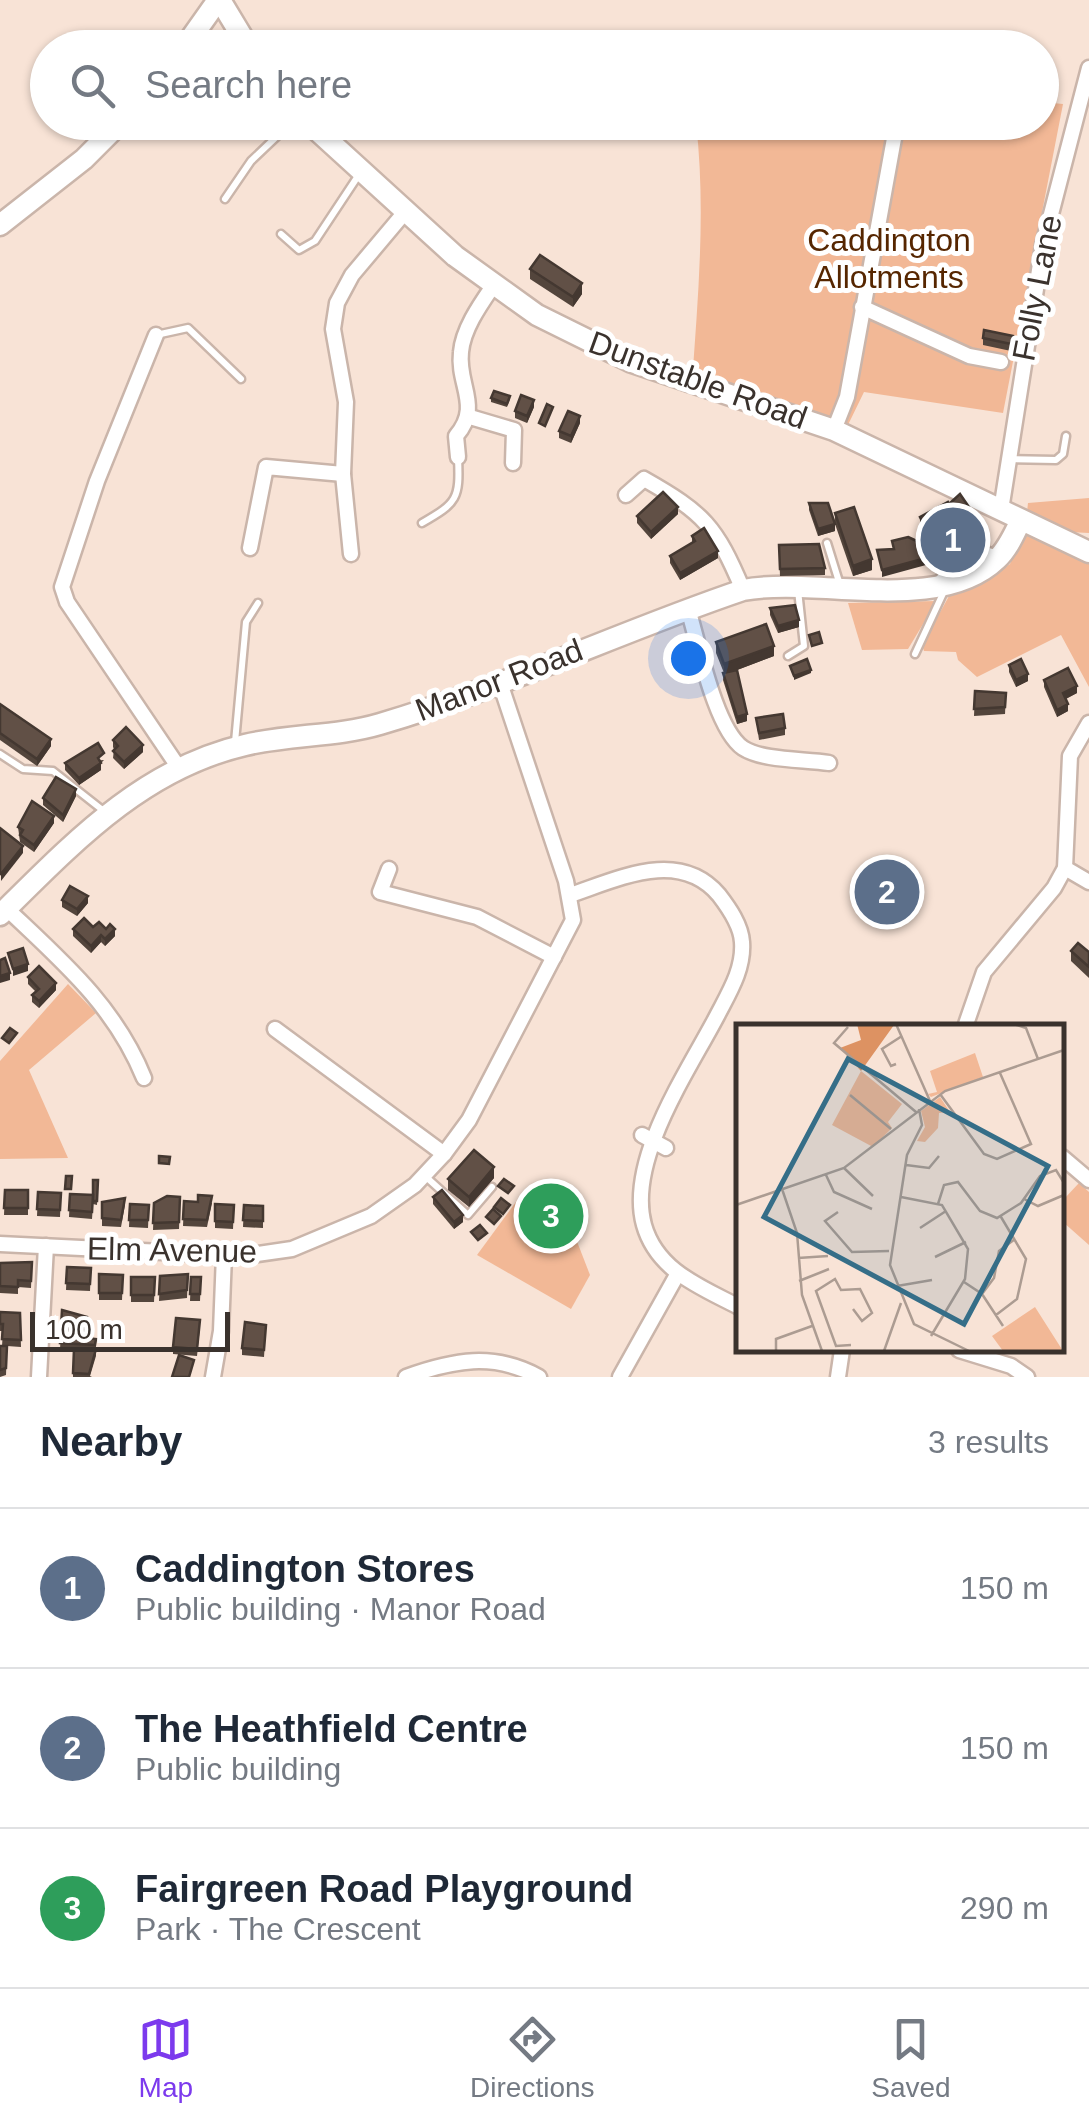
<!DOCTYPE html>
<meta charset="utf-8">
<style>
body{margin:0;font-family:Arial,sans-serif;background:#f6f6f7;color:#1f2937}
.scale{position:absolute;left:30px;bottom:25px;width:200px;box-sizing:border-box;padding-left:10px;border:5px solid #3a322d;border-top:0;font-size:28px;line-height:35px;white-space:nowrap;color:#3a322d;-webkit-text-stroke:8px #fff;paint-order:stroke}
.you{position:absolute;left:688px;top:658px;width:35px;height:35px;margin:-25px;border:8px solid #fff;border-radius:50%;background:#1a73e8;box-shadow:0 0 0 15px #1a73e833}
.badge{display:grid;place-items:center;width:65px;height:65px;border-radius:50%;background:#7c3aed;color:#fff;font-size:32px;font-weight:700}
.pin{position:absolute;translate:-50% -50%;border:5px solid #fff;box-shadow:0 2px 10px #0006}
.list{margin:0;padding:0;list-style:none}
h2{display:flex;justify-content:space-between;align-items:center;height:130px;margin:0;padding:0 40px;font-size:42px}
h2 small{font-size:32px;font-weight:400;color:#747a83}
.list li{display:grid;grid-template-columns:65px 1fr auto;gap:30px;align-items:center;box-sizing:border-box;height:160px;padding:0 40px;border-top:2px solid #e0e1e3}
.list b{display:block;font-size:38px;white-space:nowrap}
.list p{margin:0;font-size:32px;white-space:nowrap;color:#747a83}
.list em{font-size:32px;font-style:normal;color:#747a83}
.icon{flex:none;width:55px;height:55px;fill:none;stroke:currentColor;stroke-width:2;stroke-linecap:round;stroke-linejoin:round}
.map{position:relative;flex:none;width:1089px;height:1377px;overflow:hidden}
.search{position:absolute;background:#fff;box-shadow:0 2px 8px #0004;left:30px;right:30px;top:30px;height:110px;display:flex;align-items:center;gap:25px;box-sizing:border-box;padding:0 35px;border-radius:55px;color:#747a83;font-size:38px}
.sheet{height:610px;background:#fff}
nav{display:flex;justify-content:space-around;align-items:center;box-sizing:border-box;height:140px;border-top:2px solid #e0e1e3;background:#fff;font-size:28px;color:#747a83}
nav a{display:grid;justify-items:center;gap:5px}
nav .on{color:#7c3aed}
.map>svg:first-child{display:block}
</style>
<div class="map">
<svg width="1089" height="1377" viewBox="0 0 1089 1377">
<rect width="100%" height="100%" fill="#f8e3d6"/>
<g fill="#f2b896">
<path d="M 1042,102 L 1063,104 L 1003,413 L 864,392 L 846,429 L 692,383 C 698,296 706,210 696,123 L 1042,122 Z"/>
<polygon points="1089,498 1089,533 1069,532 1027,512 1028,503"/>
<polygon points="1035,535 1089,560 1089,687 1061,635 977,677 958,660 956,652 924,651 922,645 954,587 980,582 1010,564 1019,536"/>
<polygon points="937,601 908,649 862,650 848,603"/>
<polygon points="68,984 96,1013 29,1070 68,1158 0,1159 0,1061"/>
<polygon points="1079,1183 1089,1192 1089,1245 1063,1222 1064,1199"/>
<polygon points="521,1195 559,1195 590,1275 571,1309 477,1255"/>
</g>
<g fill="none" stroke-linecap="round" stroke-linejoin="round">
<defs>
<g id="lane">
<polyline points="225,199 251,161 292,122"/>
<polyline points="281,234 299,250 315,241 360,173"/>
<polyline points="156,335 188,328 241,379"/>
<polyline points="1009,459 1056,460 1063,454 1066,436"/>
<path d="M 422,523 C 457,503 460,499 458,458"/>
<polyline points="827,543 840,585"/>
<polyline points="936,582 948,568 979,548 999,554"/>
<polyline points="915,654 946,587"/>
<polyline points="788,656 804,646 798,590"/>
<polyline points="235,742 246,622 258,603"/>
<polyline points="0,754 23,769 53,771 105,812"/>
<polyline points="425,1176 468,1215 492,1187"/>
</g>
<g id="street">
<polyline points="862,307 969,356 1001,362"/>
<polyline points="156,335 97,481 62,587 67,602 179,768"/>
<polyline points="470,417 514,430 513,463"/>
<polyline points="834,430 847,397 897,122"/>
<path d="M 458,457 L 456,436 C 482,406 457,385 461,352 C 463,329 480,305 493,286"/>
<path d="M 626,495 L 644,479 C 704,513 716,526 743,590"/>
<polyline points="1001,510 1043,245 1089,68"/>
<polyline points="250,548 266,467 343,474"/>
<polyline points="351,554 343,474 346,402 333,329 337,303 352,275 405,212"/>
<path d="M 688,609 C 698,641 715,729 743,748 C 763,761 805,759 829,763"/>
<polyline points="1065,868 1089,882"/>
<polyline points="389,869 380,892 477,917 554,957"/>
<path d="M 570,895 C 618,879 679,848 719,895 C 729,908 741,925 742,942 C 744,968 730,991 718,1014 C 689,1070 626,1160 644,1225 C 657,1271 701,1287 739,1307"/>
<path d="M 6,908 C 62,961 115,1006 144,1078"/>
<polyline points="965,1027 984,972 1054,888 1065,868 1070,756 1089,723"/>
<polyline points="275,1029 444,1154"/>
<polyline points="642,1135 666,1148"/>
<polyline points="1062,1157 1089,1180"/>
<polyline points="0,1244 244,1256 292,1249 371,1216 415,1185 444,1154 469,1120 573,920 566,881 499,680"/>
<polyline points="959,1350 1011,1366 1027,1377"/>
<polyline points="39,1377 46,1246"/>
<polyline points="213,1377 221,1331 224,1255"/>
<path d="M 406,1377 C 453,1360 494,1352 539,1377"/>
<polyline points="620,1377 677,1275"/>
<polyline points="838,1377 842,1350"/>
</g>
<g id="secondary">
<polyline points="220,0 249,48"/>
<polyline points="184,48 218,0"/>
<polyline points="308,122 455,256 537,315 632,362 834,430 1089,552"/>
<polyline points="0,225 84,159 121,122"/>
<path d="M 0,915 C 73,843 142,769 245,745 C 290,734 336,737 380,724 C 503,688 621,631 743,590 C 817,576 939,615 997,559 C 1008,549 1014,534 1021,520"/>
</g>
</defs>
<use href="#lane" stroke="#cab5aa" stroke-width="11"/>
<use href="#street" stroke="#cab5aa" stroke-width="19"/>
<use href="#secondary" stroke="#cab5aa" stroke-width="25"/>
<use href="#lane" stroke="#fff" stroke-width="6"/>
<use href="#street" stroke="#fff" stroke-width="14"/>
<use href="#secondary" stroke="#fff" stroke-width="20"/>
</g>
<g fill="#53453c">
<polygon points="530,269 582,294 573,307 530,279"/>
<polygon points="983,338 1013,343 1011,351 983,345"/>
<polygon points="491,398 510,399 507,407 491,402"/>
<polygon points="534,407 527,423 515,418 515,411"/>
<polygon points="580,423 571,443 559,438 559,431"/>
<polygon points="809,503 835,531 818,536 809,510"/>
<polygon points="835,513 872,570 853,576 835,524"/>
<polygon points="678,514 651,539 637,523 637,516"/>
<polygon points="920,517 982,533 937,561 920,528"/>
<polygon points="692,536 718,558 680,580 670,563 670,556 692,543"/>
<polygon points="779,545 825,568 825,575 780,576"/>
<polygon points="770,608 799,627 778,633 770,615"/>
<polygon points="716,642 774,656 737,670 747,721 737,724 723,680 724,673 716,653"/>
<polygon points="1009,665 1028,681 1016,687 1009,672"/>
<polygon points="1044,680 1077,693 1066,699 1068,711 1057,717 1044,687"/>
<polygon points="975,691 1006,693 1005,714 974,716"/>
<polygon points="0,704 51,746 37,766 0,740"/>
<polygon points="756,718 785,728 785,735 759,740"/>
<polygon points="113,740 143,752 124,769 113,758 114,749 113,747"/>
<polygon points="104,760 101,763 101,770 79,785 65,770 65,763"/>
<polygon points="76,796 63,822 43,805 43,798"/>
<polygon points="54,823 34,852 20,842 18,827"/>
<polygon points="62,900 88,903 77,916 62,907"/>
<polygon points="93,927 115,936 105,946 101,942 91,953 73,936 73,929"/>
<polygon points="1071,951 1089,952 1089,978 1071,961"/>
<polygon points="28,977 56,990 39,1008 32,1002 32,995 36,992 28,984"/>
<polygon points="494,1178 469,1207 448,1190 448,1179"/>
<polygon points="98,1180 97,1205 93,1204 92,1219 69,1217 70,1194 92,1195"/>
<polygon points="5,1190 28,1190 28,1215 4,1215"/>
<polygon points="38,1192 61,1193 60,1217 37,1216"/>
<polygon points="180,1197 179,1229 153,1230 154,1203"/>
<polygon points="433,1197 463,1222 454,1229 433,1204"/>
<polygon points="184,1201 212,1203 207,1227 183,1226"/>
<polygon points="102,1202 125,1205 121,1227 102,1226"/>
<polygon points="130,1204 149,1205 148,1228 129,1227"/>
<polygon points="215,1204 234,1205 233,1229 215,1228"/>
<polygon points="244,1205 263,1206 263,1228 243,1227"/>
<polygon points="32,1262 31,1288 18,1287 18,1294 0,1293 0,1263"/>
<polygon points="67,1267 91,1268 90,1291 66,1290"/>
<polygon points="99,1274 123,1275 122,1300 99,1300"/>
<polygon points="188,1274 187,1298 159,1301 160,1276"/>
<polygon points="131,1277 155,1277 154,1302 131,1302"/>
<polygon points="191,1277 201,1277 200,1301 190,1301"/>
<polygon points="62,1310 87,1338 96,1339 96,1356 90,1376 92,1377 73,1377 73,1351 60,1350"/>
<polygon points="0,1312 20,1313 21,1347 7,1346 6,1375 0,1377 0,1346 2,1346 3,1331 0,1331"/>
<polygon points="266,1325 264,1357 242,1355 242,1348"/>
<polygon points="200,1327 197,1356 173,1354 173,1347"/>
</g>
<g fill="#443831">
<polygon points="582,283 582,294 573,307 573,297"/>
<polygon points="534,400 534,407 527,423 527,416"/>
<polygon points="580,416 580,423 571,443 571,436"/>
<polygon points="678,507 678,514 651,539 651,532"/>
<polygon points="835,524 835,531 818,536 818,529"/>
<polygon points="982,526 982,533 937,561 937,551 967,532"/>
<polygon points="718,551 718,558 680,580 680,573"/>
<polygon points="926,558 926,565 882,577 882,570"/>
<polygon points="872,559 872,570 853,576 853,566"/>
<polygon points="799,620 799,627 778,633 778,626"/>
<polygon points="774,646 774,656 724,675 724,664"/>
<polygon points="811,670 811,673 794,680 794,676"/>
<polygon points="1028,674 1028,681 1016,687 1016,680"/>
<polygon points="1077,686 1077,693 1063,700 1063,693"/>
<polygon points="1068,704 1068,711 1057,717 1057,710"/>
<polygon points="747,714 747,721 737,724 737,717"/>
<polygon points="51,739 51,746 37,766 37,759"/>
<polygon points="143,745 143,752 124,769 124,762"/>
<polygon points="101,763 101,770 79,785 79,778"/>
<polygon points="76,789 76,796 63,822 63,815"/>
<polygon points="54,816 54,823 34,852 34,845"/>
<polygon points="23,846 23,853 1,881 1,874"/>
<polygon points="88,896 88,903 77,916 77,909"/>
<polygon points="115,929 115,936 105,946 105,939"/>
<polygon points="101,935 101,942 91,953 91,946"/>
<polygon points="28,964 28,971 13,976 13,969"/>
<polygon points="10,973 10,980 0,983 0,976"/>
<polygon points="56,983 56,990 39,1008 39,1001"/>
<polygon points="494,1167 494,1178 469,1207 469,1197"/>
<polygon points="463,1215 463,1222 454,1229 454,1222"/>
</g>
<g fill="#615046" stroke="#443831" stroke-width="2.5">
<polygon points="540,255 582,283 573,297 530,269"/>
<polygon points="984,330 1013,336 1011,344 983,338"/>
<polygon points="494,391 510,396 507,404 491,398"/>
<polygon points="521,395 534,400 527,416 515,411"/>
<polygon points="547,404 553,407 545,426 539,423"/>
<polygon points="568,411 580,416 571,436 559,431"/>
<polygon points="663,492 678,507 651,532 637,516"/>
<polygon points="960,494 982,526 967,536 967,532 949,504"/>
<polygon points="948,502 967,532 937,551 920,517"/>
<polygon points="809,503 828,503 835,524 818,529"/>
<polygon points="854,507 872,559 853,566 835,513"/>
<polygon points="704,528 718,551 680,573 670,556 695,541 692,536"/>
<polygon points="908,537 919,542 926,558 882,570 877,550 894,549 892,541"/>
<polygon points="819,544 825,568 780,569 779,545"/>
<polygon points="795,605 799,620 778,626 770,608"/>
<polygon points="766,624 774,646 724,664 716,642"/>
<polygon points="819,632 822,643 812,646 809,635"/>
<polygon points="807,659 811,670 794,676 790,666"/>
<polygon points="1021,659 1028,674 1016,680 1009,665"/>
<polygon points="1068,668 1077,686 1063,693 1068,704 1057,710 1044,680"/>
<polygon points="737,670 747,714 737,717 723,673"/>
<polygon points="975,691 1006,693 1005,707 974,709"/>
<polygon points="0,704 51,739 37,759 0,733"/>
<polygon points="783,714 785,728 759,733 756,718"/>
<polygon points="126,727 143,745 124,762 113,751 118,746 113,740"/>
<polygon points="98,743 104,753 98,758 101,763 79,778 65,763"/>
<polygon points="56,777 76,789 63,815 43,798"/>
<polygon points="32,801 54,816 34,845 20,835 23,830 18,827"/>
<polygon points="0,828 23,846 1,874 0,873"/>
<polygon points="70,886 88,896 77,909 62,900"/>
<polygon points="84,918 93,927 99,922 106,929 110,924 115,929 105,939 101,935 91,946 73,929"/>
<polygon points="1078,943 1089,952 1089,967 1071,951"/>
<polygon points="23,948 28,964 13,969 8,953"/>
<polygon points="5,958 10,973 0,976 0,960"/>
<polygon points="39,966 56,983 39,1001 32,995 39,989 28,977"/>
<polygon points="10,1028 17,1033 9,1043 2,1038"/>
<polygon points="474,1150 494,1167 469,1197 448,1179"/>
<polygon points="159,1156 170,1157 169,1164 159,1163"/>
<polygon points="66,1176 72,1176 71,1189 65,1189"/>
<polygon points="504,1179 514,1186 508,1193 498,1186"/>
<polygon points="93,1180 98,1180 97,1201 93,1201"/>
<polygon points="5,1190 28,1190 28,1208 4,1208"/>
<polygon points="442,1190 463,1215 454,1222 433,1197"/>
<polygon points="38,1192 61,1193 60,1210 37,1209"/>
<polygon points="70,1194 93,1195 92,1212 69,1210"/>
<polygon points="198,1195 212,1196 207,1220 183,1219 184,1201 198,1202"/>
<polygon points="167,1196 180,1197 179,1222 153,1223 154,1203"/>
<polygon points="125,1198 121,1220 102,1218 102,1202"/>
<polygon points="501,1198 510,1205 503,1214 494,1207"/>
<polygon points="130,1204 149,1205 148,1220 129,1220"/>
<polygon points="215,1204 234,1205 233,1222 215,1221"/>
<polygon points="244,1205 263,1206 263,1221 243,1220"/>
<polygon points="493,1209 501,1216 494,1224 486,1217"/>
<polygon points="480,1225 487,1233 478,1240 471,1232"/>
<polygon points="32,1262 31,1281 18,1280 18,1287 0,1286 0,1263"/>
<polygon points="67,1267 91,1268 90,1284 66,1283"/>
<polygon points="99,1274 123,1275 122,1293 99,1293"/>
<polygon points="188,1274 187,1290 159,1294 160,1276"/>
<polygon points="131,1277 155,1277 154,1295 131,1295"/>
<polygon points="191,1277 201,1277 200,1294 190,1294"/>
<polygon points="62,1310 87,1317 86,1338 96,1339 95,1345 60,1343"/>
<polygon points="0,1312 20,1313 21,1340 2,1339 3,1324 0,1324"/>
<polygon points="176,1318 200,1320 197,1349 173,1347"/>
<polygon points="245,1322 266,1325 264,1350 242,1348"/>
<polygon points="0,1346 7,1346 6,1368 0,1370"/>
<polygon points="74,1349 96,1349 89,1374 73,1373"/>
<polygon points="179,1355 194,1360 189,1377 172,1377"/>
</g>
<g text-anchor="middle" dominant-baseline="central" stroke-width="10" stroke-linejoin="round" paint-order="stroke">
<g font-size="32" fill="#562600" stroke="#fff">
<text x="889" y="240">Caddington<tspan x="889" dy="37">Allotments</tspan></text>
</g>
<g font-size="32" fill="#3a322d" stroke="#fff">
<text transform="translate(1037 288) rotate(-79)">Folly Lane</text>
<text transform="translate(698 380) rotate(20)">Dunstable Road</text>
<text transform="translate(499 680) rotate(-21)">Manor Road</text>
<text transform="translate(172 1250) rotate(1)">Elm Avenue</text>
</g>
</g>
<g transform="translate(736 1024)">
<rect width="328" height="328" fill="#f8e3d6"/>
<path d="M 239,29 L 247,53 L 195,73 L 192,70 L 201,68 L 194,47 ZM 125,47 L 166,80 L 152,98 L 156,104 L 137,123 L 96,101 ZM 204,73 L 214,88 L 203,89 L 202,104 L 189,118 L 181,117 L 189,103 L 185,87 ZM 299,283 L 327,327 L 267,327 L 256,312 Z" fill="#f2b896"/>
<path d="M 121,0 L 158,1 L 125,47 L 104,24 L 125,16 Z" fill="#dd9262"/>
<path fill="none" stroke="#ac9c92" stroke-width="2.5" d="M 160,0 L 194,77M 278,0 L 290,4 L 302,35M 112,3 L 98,19 L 180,88M 160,40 L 155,42 L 146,25 L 166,12M 204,70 L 248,130 L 261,135 L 295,120 L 264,49M 114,71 L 155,105M 183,85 L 186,101 L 171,131 L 154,241 L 178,300 L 233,327M 170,141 L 193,144 L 203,132M 108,144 L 137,172M 90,151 L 98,168 L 136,185M 45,162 L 61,209 L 66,271 L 86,327M 165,173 L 206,181 L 232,225 L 229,255 L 195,312M 288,175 L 302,182 L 328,171M 202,180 L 208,161 L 222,158 L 244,187 L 261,194 L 285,179 L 304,152 L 320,146 L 328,159M 0,181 L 108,144 L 209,67 L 328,26M 102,188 L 89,197 L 116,228 L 153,227M 184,204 L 210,187M 199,233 L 230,218M 62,234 L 92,232M 63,257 L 93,245M 228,258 L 246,270 L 267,302M 161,262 L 196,256M 246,270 L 258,254 L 263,227 L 279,215M 260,291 L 281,275 L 290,235 L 265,193M 115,321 L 100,322 L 80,267 L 99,255 L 105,266 L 124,265 L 136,289 L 126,297 L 117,285M 40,326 L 40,315 L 76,302M 148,327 L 165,279"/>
<path fill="#356e88" fill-opacity="0.15" stroke="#356e88" stroke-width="5" d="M 112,35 L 312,142 L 228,300 L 28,193 Z"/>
<rect width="328" height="328" fill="none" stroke="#3a322d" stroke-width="5"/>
</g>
</svg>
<div class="scale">100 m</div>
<div class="you"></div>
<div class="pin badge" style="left:953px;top:540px;background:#5c6f8a">1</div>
<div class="pin badge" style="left:887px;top:892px;background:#5c6f8a">2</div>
<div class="pin badge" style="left:551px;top:1216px;background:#2e9e5b">3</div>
<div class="search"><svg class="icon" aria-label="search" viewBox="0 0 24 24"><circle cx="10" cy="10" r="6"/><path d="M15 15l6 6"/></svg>Search here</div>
</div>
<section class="sheet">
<h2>Nearby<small>3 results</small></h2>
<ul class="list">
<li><span class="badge" style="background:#5c6f8a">1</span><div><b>Caddington Stores</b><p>Public building · Manor Road</p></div><em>150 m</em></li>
<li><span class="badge" style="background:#5c6f8a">2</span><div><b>The Heathfield Centre</b><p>Public building</p></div><em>150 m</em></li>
<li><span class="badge" style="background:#2e9e5b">3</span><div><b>Fairgreen Road Playground</b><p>Park · The Crescent</p></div><em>290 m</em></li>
</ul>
</section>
<nav>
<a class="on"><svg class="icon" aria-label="map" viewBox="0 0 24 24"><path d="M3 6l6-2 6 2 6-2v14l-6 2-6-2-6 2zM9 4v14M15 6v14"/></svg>Map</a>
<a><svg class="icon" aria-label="directions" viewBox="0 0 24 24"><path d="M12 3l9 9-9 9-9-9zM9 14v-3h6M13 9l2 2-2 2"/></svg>Directions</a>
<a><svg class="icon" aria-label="saved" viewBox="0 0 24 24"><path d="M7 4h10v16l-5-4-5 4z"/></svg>Saved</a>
</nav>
